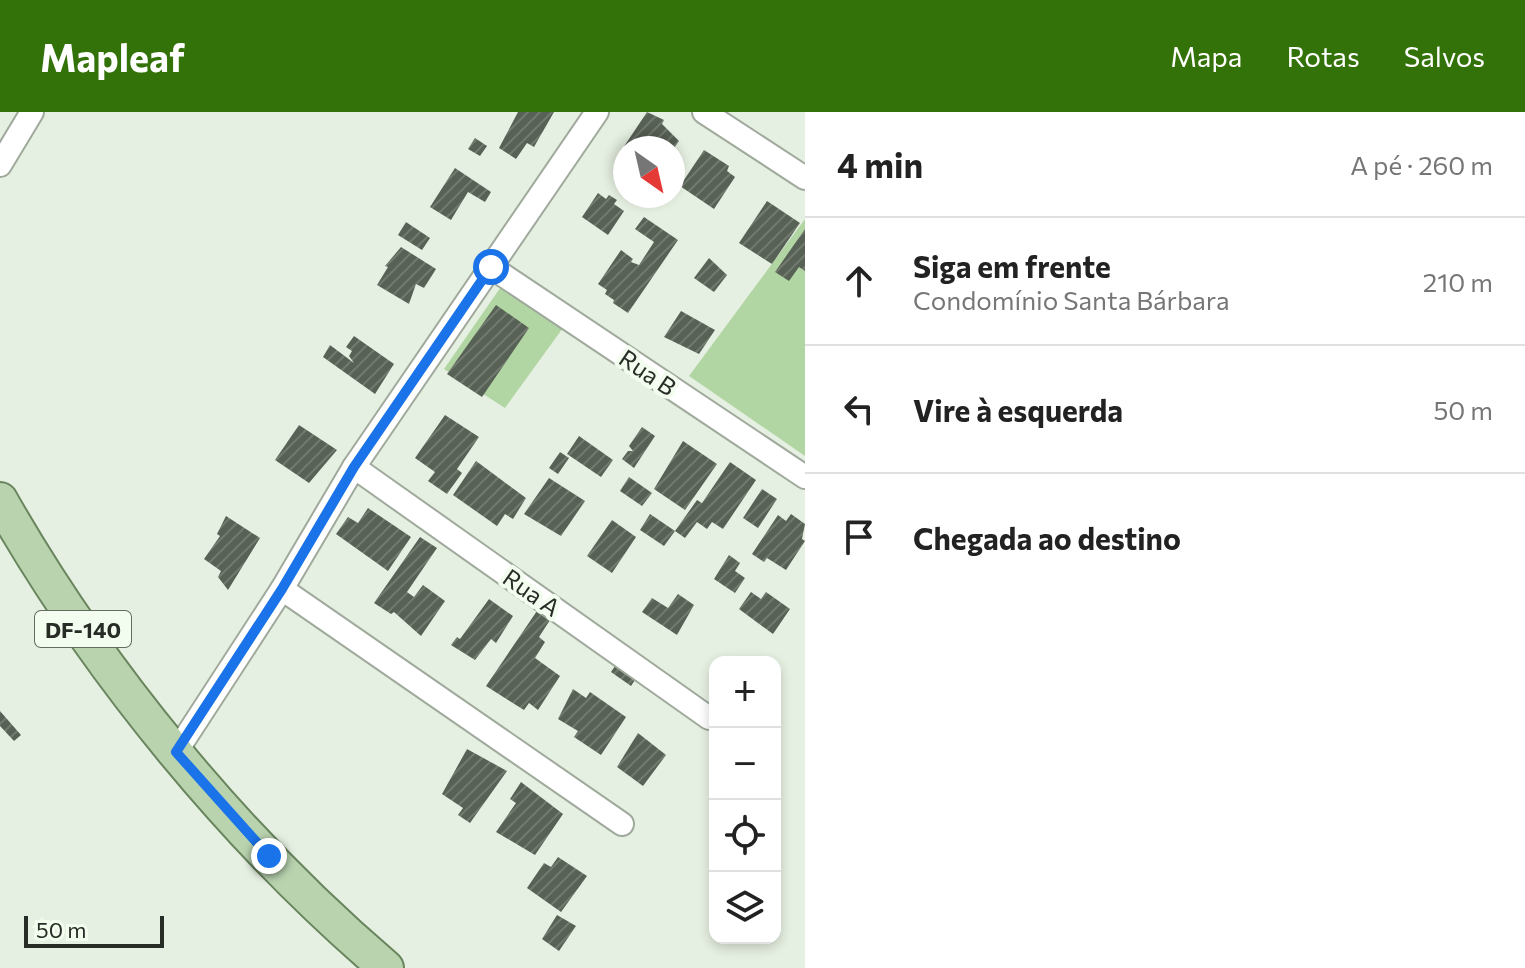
<!DOCTYPE html>
<html lang="pt">
<meta charset="utf-8">
<style>
body{margin:0;font-family:Commissioner,sans-serif;background:#f2f2f2;color:#222}
.controls{position:absolute;right:24px;bottom:24px;display:grid;overflow:hidden;border-radius:16px;box-shadow:0 4px 12px #0003}
.controls button{width:72px;height:72px;display:grid;place-items:center;padding:0;border:0;border-bottom:2px solid #e0e0e0;background:#fff;color:#222;font:40px sans-serif}
.compass{position:absolute;left:613px;top:24px;width:72px;height:72px;border-radius:50%;background:#fff;box-shadow:0 4px 12px #0003;rotate:146deg}
.scale{position:absolute;left:24px;bottom:20px;width:140px;box-sizing:border-box;padding-left:8px;border:4px solid #282c26;border-top:0;font-size:22px;line-height:28px;white-space:nowrap;color:#282c26;-webkit-text-stroke:6px #f3fdef;paint-order:stroke}
.stop{position:absolute;width:24px;height:24px;margin:-18px;border:6px solid #1a73e8;border-radius:50%;background:#fff}
.stop.end{background:#1a73e8;border-color:#fff;box-shadow:0 2px 8px #0008}
.list{margin:0;padding:0;list-style:none}
h2{display:flex;justify-content:space-between;align-items:center;height:104px;margin:0;padding:0 32px;font-size:34px}
h2 small{font-size:26px;font-weight:400;color:#767676}
.list li{display:grid;grid-template-columns:52px 1fr auto;gap:24px;align-items:center;box-sizing:border-box;height:128px;padding:0 32px;border-top:2px solid #e0e0e0}
.list b{display:block;font-size:30px;white-space:nowrap}
.list p{margin:0;font-size:26px;white-space:nowrap;color:#767676}
.list em{font-size:26px;font-style:normal;color:#767676}
.icon{flex:none;width:44px;height:44px;fill:none;stroke:currentColor;stroke-width:2;stroke-linecap:round;stroke-linejoin:round}
.map{position:relative;flex:none;width:805px;height:856px;overflow:hidden}
header{display:flex;align-items:center;gap:48px;box-sizing:border-box;height:112px;padding:0 40px;background:#337209;color:#fff}
header strong{font-size:38px}
nav{display:flex;gap:44px;margin-inline-start:auto;font-size:28px}
main{display:flex}
aside{flex:1;background:#fff}
.map>svg:first-child{display:block}
</style>
<header>
<strong>Mapleaf</strong>
<nav><a>Mapa</a><a>Rotas</a><a>Salvos</a></nav>
</header>
<main>
<div class="map">
<svg width="805" height="856" viewBox="0 0 805 856">
<defs>
<pattern id="building-hatch" width="6" height="6" patternUnits="userSpaceOnUse" patternTransform="scale(2)"><rect width="6" height="6" fill="#586155"/><path d="M-1 1l2-2M0 6l6-6M5 7l2-2" fill="none" stroke="#72796f"/></pattern>
</defs>
<rect width="100%" height="100%" fill="#e6f0e2"/>
<g fill="#b2d6a3">
<polygon points="805,107 805,344 689,264"/>
<polygon points="505,169 568,209 505,296 444,257"/>
</g>
<g fill="url(#building-hatch)">
<polygon points="518,0 554,0 534,35 527,31 516,47 499,36"/>
<polygon points="647,0 664,8 662,12 679,29 674,36 623,36"/>
<polygon points="475,26 487,34 480,44 468,37"/>
<polygon points="704,38 729,54 727,59 735,65 714,97 680,74"/>
<polygon points="455,56 491,80 485,90 468,80 451,108 430,95"/>
<polygon points="598,81 606,87 609,83 617,88 614,92 624,99 608,123 582,105"/>
<polygon points="767,89 800,111 772,152 739,131"/>
<polygon points="644,105 678,128 628,201 613,191 614,188 605,182 607,178 598,172 621,138 633,147 631,150 639,153 654,130 635,117"/>
<polygon points="406,110 430,126 422,138 398,123"/>
<polygon points="805,117 805,159 799,155 789,169 775,160"/>
<polygon points="401,135 436,157 424,176 416,172 409,192 377,173 388,155 385,154"/>
<polygon points="709,146 727,163 714,180 694,166"/>
<polygon points="496,193 529,216 482,285 447,262"/>
<polygon points="681,199 715,218 699,242 664,225"/>
<polygon points="354,224 394,252 375,282 323,245 330,233 354,251 349,244 352,239 346,235"/>
<polygon points="445,303 479,325 457,357 462,361 447,382 428,369 435,360 415,346"/>
<polygon points="299,313 337,338 309,371 275,348"/>
<polygon points="642,315 655,324 634,356 622,347 628,339 633,339 629,334"/>
<polygon points="579,324 613,348 601,365 567,342"/>
<polygon points="683,329 717,352 685,398 654,377"/>
<polygon points="560,340 569,346 558,362 549,356"/>
<polygon points="476,349 526,386 513,407 505,402 497,414 453,383"/>
<polygon points="730,350 756,368 723,417 712,410 707,417 697,410 685,426 675,419 697,388 702,391"/>
<polygon points="629,365 652,381 642,394 620,379"/>
<polygon points="549,366 585,389 561,424 524,402"/>
<polygon points="762,377 777,387 758,416 743,406"/>
<polygon points="368,396 411,425 388,459 336,422 348,405 358,411"/>
<polygon points="650,402 675,419 664,434 640,418"/>
<polygon points="791,402 805,412 802,427 805,429 786,458 767,446 764,450 752,442 778,403 786,409"/>
<polygon points="226,404 260,426 228,478 218,465 221,459 204,447 220,424 217,422"/>
<polygon points="612,408 636,425 612,461 587,444"/>
<polygon points="420,425 437,436 407,480 414,485 423,473 445,489 421,524 394,500 391,502 374,491"/>
<polygon points="729,443 740,451 735,459 745,466 735,481 714,467"/>
<polygon points="751,480 761,487 766,480 790,497 773,522 739,497"/>
<polygon points="678,482 694,493 677,523 642,500 652,486 668,496"/>
<polygon points="489,487 513,504 496,531 491,527 475,548 451,533 457,525 460,527"/>
<polygon points="539,496 552,505 539,525 545,530 535,546 560,564 538,598 529,591 524,598 486,574"/>
<polygon points="617,551 637,565 631,574 611,560"/>
<polygon points="573,577 586,586 590,580 626,605 601,643 574,625 578,619 558,607"/>
<polygon points="0,599 21,623 14,629 0,614"/>
<polygon points="638,621 666,643 643,674 617,655"/>
<polygon points="467,637 507,659 470,711 458,703 463,696 442,682"/>
<polygon points="521,670 563,702 535,743 496,720 516,691 510,687"/>
<polygon points="558,745 587,764 561,800 527,776 544,751 551,755"/>
<polygon points="557,803 576,814 559,839 542,827"/>
</g>
<g fill="none" stroke-linecap="round" stroke-linejoin="round">
<defs>
<g id="street">
<polyline points="704,0 805,66"/>
<polyline points="0,53 32,0"/>
<polyline points="491,155 805,365"/>
<polyline points="354,355 709,606"/>
<polyline points="282,477 622,712"/>
<polyline points="176,640 282,477 354,355 597,0"/>
</g>
<path id="primary" d="M 0,388 C 97,559 236,728 386,856"/>
</defs>
<use href="#street" stroke="#9fa99c" stroke-width="26"/>
<use href="#primary" stroke="#68855d" stroke-width="38"/>
<use href="#street" stroke="#fff" stroke-width="22"/>
<use href="#primary" stroke="#b9d3af" stroke-width="34"/>
</g>
<g fill="none" stroke-linecap="round" stroke-linejoin="round">
<polyline stroke="#1a73e8" stroke-width="10" points="269,744 176,640 282,477 354,355 491,155"/>
</g>
<g text-anchor="middle" dominant-baseline="central" stroke-width="8" stroke-linejoin="round" paint-order="stroke">
<rect fill="#f3fdef" stroke="#656b62" stroke-width="2" x="35" y="499" width="96" height="36" rx="6"/>
<g font-size="22" font-weight="bold" fill="#282c26">
<text x="83" y="517">DF-140</text>
</g>
<g font-size="24" fill="#282c26" stroke="#f3fdef">
<text transform="translate(648 260) rotate(34)">Rua B</text>
<text transform="translate(532 480) rotate(35)">Rua A</text>
</g>
</g>
</svg>
<div class="controls">
<button>+</button>
<button>−</button>
<button><svg class="icon" aria-label="locate" viewBox="0 0 24 24"><circle cx="12" cy="12" r="6"/><path d="M12 2v4M12 18v4M2 12h4M18 12h4"/></svg></button>
<button><svg class="icon" aria-label="layers" viewBox="0 0 24 24"><path d="M12 4l9 5-9 5-9-5zM3 14l9 5 9-5"/></svg></button>
</div>
<svg class="compass" viewBox="-18 -18 36 36"><path d="M0-13l5 13h-10z" fill="#e53935"/><path d="M0 13l5-13h-10z" fill="#767676"/></svg>
<div class="scale">50 m</div>
<div class="stop" style="left:491px;top:155px"></div>
<div class="stop end" style="left:269px;top:744px"></div>
</div>
<aside>
<h2>4 min<small>A pé · 260 m</small></h2>
<ul class="list">
<li><svg class="icon" aria-label="ahead" viewBox="0 0 24 24"><path d="M12 20V5M6 11l6-6 6 6"/></svg><div><b>Siga em frente</b><p>Condomínio Santa Bárbara</p></div><em>210 m</em></li>
<li><svg class="icon" aria-label="left" viewBox="0 0 24 24"><path d="M17 20v-9H6M10 6l-5 5 5 5"/></svg><div><b>Vire à esquerda</b></div><em>50 m</em></li>
<li><svg class="icon" aria-label="arrive" viewBox="0 0 24 24"><path d="M6 21V4h12l-3 4 3 4H6"/></svg><div><b>Chegada ao destino</b></div></li>
</ul>
</aside>
</main>
